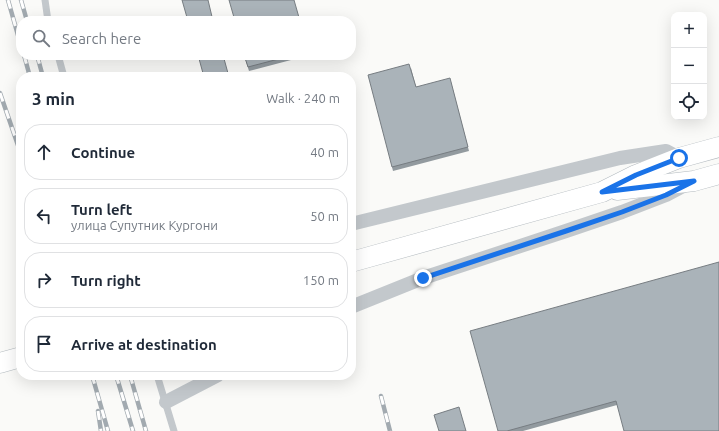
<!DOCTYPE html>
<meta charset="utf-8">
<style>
body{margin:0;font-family:Ubuntu,sans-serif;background:#f6f6f7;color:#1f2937}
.controls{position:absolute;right:12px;top:12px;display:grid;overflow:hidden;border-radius:8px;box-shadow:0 4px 16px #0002}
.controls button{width:36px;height:36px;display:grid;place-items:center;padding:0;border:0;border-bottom:1px solid #e0e1e3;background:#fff;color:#1f2937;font:20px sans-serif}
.stop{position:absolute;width:12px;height:12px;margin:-9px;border:3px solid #1a73e8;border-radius:50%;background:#fff}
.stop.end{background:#1a73e8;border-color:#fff;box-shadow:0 1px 4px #0008}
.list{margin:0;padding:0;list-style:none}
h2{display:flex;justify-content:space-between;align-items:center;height:52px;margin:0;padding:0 16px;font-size:17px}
h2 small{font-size:13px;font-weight:400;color:#747a83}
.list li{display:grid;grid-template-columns:26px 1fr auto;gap:12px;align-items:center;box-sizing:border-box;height:56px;margin:0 8px 8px;padding:0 8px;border:1px solid #e0e1e3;border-radius:16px}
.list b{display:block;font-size:15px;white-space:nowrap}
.list p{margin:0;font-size:13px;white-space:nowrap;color:#747a83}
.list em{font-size:13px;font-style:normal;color:#747a83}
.icon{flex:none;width:22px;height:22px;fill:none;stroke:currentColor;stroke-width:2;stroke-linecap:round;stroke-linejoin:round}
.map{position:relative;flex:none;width:719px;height:431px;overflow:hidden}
.search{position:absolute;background:#fff;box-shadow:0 4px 16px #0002;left:16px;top:16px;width:340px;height:44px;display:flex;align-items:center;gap:10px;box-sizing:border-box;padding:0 14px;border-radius:16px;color:#747a83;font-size:15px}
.panel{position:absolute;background:#fff;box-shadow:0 4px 16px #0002;left:16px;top:72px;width:340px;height:308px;border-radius:16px}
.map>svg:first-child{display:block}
</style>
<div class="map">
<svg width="719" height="431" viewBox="0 0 719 431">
<rect width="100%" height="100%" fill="#fafaf8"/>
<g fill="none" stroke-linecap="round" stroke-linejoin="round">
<defs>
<g id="secondary">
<polyline points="617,190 694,181 719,174"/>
<polyline points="351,262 602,192 636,175 679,158 719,147"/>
<polyline points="0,363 21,357"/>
</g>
</defs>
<use href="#secondary" stroke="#b3babf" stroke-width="21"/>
<g stroke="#c3c8cc" stroke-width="7">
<polyline points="45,0 48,21"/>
<polyline points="58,55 64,77"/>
<polyline points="157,375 174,431"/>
</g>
<g stroke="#c3c8cc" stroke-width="14">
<polyline points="351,224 620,158 666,151 679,158"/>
<polyline points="351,307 423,278 566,231 622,212 666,195 683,186"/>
<polyline points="166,402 218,375"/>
</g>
<use href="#secondary" stroke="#fff" stroke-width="20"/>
<defs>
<g id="rail">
<polyline points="8,0 21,46"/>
<polyline points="21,0 27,21"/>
<polyline points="24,55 30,77"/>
<polyline points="37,55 43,77"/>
<polyline points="0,93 21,154"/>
<polyline points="92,375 108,431"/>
<polyline points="116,375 133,431"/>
<polyline points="130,375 146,431"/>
<polyline points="381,396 390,431"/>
<polyline points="98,411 101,431"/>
</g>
</defs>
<use href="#rail" stroke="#a2aab0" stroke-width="4.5"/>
<use href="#rail" stroke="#fff" stroke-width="3" stroke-dasharray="9" stroke-linecap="butt"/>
</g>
<g fill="#929a9f">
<polygon points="244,55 310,55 249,71"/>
<polygon points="411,68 416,87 451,82 469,151 393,171 392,167"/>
<polygon points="719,262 617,405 523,431 498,431"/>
</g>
<g fill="#aab3b9" stroke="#777d82">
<polygon points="182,0 208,0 213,21 188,21"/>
<polygon points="229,0 294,0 300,21 235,21"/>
<polygon points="198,55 223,55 229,77 204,77"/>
<polygon points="244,55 294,55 248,67"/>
<polygon points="409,64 416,87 450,78 468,147 392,167 368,75"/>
<polygon points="719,262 719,431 624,431 616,401 507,431 498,431 470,331"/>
<polygon points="459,407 466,431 439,431 434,415"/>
</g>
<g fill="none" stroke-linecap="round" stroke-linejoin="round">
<polyline stroke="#1a73e8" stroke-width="5" points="423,278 566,231 622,212 666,195 694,181 602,192 636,175 679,158"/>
</g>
</svg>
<div class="controls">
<button>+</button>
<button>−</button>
<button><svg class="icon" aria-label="locate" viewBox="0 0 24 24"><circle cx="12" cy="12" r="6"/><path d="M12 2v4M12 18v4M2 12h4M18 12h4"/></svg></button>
</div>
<div class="stop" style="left:679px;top:158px"></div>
<div class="stop end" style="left:423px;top:278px"></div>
<div class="search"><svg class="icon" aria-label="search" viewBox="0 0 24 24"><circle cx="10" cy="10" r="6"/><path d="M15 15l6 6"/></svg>Search here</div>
<section class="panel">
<h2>3 min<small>Walk · 240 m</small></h2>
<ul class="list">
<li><svg class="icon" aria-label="ahead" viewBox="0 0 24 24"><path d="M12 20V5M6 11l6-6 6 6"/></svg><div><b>Continue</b></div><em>40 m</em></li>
<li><svg class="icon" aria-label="left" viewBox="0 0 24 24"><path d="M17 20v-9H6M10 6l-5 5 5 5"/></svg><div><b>Turn left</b><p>улица Супутник Кургони</p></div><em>50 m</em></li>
<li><svg class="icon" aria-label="right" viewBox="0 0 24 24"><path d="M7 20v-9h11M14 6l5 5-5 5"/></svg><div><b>Turn right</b></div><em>150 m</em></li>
<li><svg class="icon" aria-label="arrive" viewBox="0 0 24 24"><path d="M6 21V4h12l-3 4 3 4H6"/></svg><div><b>Arrive at destination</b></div></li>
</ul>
</section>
</div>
